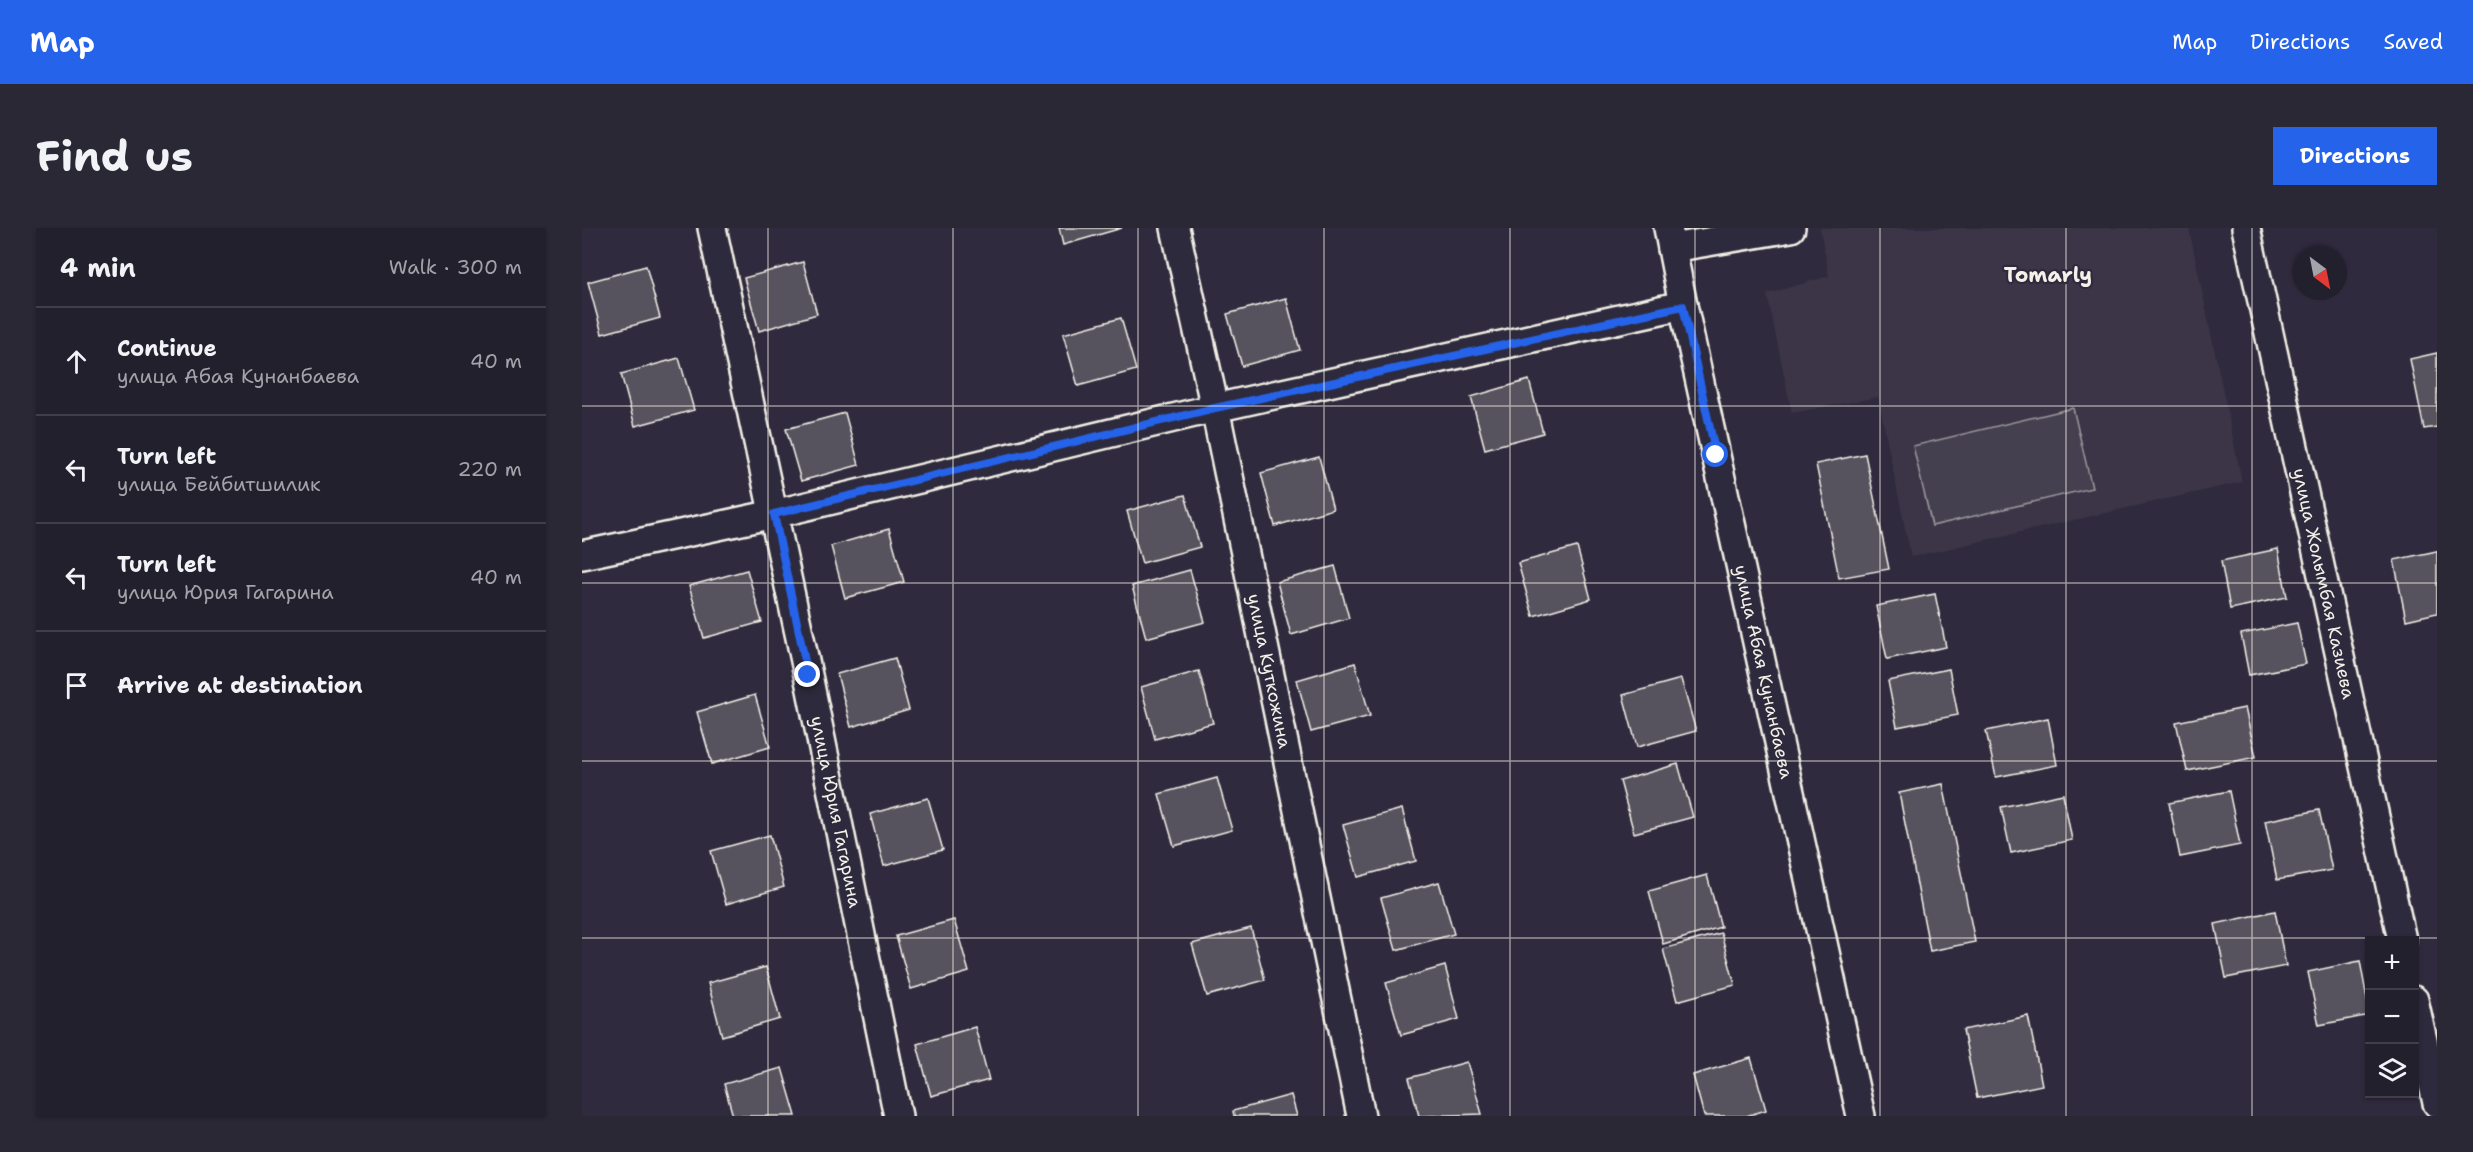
<!DOCTYPE html>
<meta charset="utf-8">
<style>
body{margin:0;font-family:"Shantell Sans",sans-serif;background:#2b2836;color:#f1f3f6}
.controls{position:absolute;right:18px;bottom:18px;display:grid;overflow:hidden;border-radius:0px;box-shadow:0 2px 4px #0004}
.controls button{width:54px;height:54px;display:grid;place-items:center;padding:0;border:0;border-bottom:2px solid #403e4a;background:#23202e;color:#f1f3f6;font:30px sans-serif}
.compass{position:absolute;left:1711px;top:18px;width:54px;height:54px;border-radius:50%;background:#23202e;box-shadow:0 2px 4px #0004;rotate:148deg}
.stop{position:absolute;width:18px;height:18px;margin:-14px;border:4px solid #2563eb;border-radius:50%;background:#fff}
.stop.end{background:#2563eb;border-color:#fff;box-shadow:0 2px 6px #0008}
.list{margin:0;padding:0;list-style:none}
h2{display:flex;justify-content:space-between;align-items:center;height:78px;margin:0;padding:0 24px;font-size:26px}
h2 small{font-size:20px;font-weight:400;color:#a3a3aa}
.list li{display:grid;grid-template-columns:39px 1fr auto;gap:18px;align-items:center;box-sizing:border-box;height:108px;padding:0 24px;border-top:2px solid #403e4a}
.list b{display:block;font-size:22px;white-space:nowrap}
.list p{margin:0;font-size:20px;white-space:nowrap;color:#a3a3aa}
.list em{font-size:20px;font-style:normal;color:#a3a3aa}
.icon{flex:none;width:33px;height:33px;fill:none;stroke:currentColor;stroke-width:2;stroke-linecap:round;stroke-linejoin:round}
.map{position:relative;flex:none;width:1855px;height:888px;overflow:hidden;border-radius:0px}
header{display:flex;align-items:center;gap:36px;box-sizing:border-box;height:84px;padding:0 30px;background:#2563eb;color:#fff}
header strong{font-size:28px}
nav{display:flex;gap:33px;margin-inline-start:auto;font-size:21px}
.intro{display:flex;align-items:center;justify-content:space-between;box-sizing:border-box;height:144px;padding:0 36px}
h1{margin:0;font-size:42px}
.button{padding:15px 27px;border-radius:0px;background:#2563eb;color:#fff;font-size:21px;font-weight:700}
main{display:flex;gap:36px;padding:0 36px}
aside{flex:1;background:#23202e;border-radius:0px;box-shadow:0 2px 4px #0004}
.map>svg:first-child{display:block}
</style>
<header>
<strong>Map</strong>
<nav><a>Map</a><a>Directions</a><a>Saved</a></nav>
</header>
<div class="intro"><h1>Find us</h1><a class="button">Directions</a></div>
<main>
<aside>
<h2>4 min<small>Walk · 300 m</small></h2>
<ul class="list">
<li><svg class="icon" aria-label="ahead" viewBox="0 0 24 24"><path d="M12 20V5M6 11l6-6 6 6"/></svg><div><b>Continue</b><p>улица Абая Кунанбаева</p></div><em>40 m</em></li>
<li><svg class="icon" aria-label="left" viewBox="0 0 24 24"><path d="M17 20v-9H6M10 6l-5 5 5 5"/></svg><div><b>Turn left</b><p>улица Бейбитшилик</p></div><em>220 m</em></li>
<li><svg class="icon" aria-label="left" viewBox="0 0 24 24"><path d="M17 20v-9H6M10 6l-5 5 5 5"/></svg><div><b>Turn left</b><p>улица Юрия Гагарина</p></div><em>40 m</em></li>
<li><svg class="icon" aria-label="arrive" viewBox="0 0 24 24"><path d="M6 21V4h12l-3 4 3 4H6"/></svg><div><b>Arrive at destination</b></div></li>
</ul>
</aside>
<div class="map">
<svg width="1855" height="888" viewBox="0 0 1855 888">
<rect width="100%" height="100%" fill="#2f2a3d"/>
<filter id="ink" filterUnits="userSpaceOnUse"><feTurbulence type="fractalNoise" baseFrequency=".0167" numOctaves="2"/><feDisplacementMap in="SourceGraphic" scale="12" xChannelSelector="R" yChannelSelector="G"/><feConvolveMatrix kernelMatrix="1 2 1 2 8 2 1 2 1" color-interpolation-filters="sRGB"/></filter>
<g filter="url(#ink)">
<polygon fill="#3b3647" points="1238,0 1607,0 1660,254 1329,329 1296,169 1210,185 1185,66 1247,48"/>
<polygon fill="#454050" stroke="#9c989c" stroke-width="1.5" points="1491,180 1510,260 1350,298 1331,218"/>
<g fill="#56525f" stroke="#f4f1e8" stroke-width="1.5">
<polygon points="477,0 540,0 481,17"/>
<polygon points="221,34 235,86 177,103 162,50"/>
<polygon points="64,38 78,90 20,106 6,54"/>
<polygon points="704,70 718,122 660,138 645,86"/>
<polygon points="539,90 554,142 496,158 481,106"/>
<polygon points="1855,125 1855,199 1842,201 1828,131"/>
<polygon points="97,130 112,182 53,198 39,146"/>
<polygon points="947,152 961,205 903,221 889,169"/>
<polygon points="263,185 277,237 219,253 204,201"/>
<polygon points="1283,226 1307,341 1257,350 1234,236"/>
<polygon points="737,229 751,281 693,298 679,245"/>
<polygon points="603,267 618,319 560,335 545,283"/>
<polygon points="307,301 322,354 263,370 249,318"/>
<polygon points="995,319 1009,371 951,388 936,335"/>
<polygon points="1696,321 1705,369 1648,381 1639,333"/>
<polygon points="1855,323 1855,385 1824,392 1812,332"/>
<polygon points="753,338 767,390 709,407 695,354"/>
<polygon points="165,342 180,394 122,410 107,358"/>
<polygon points="608,342 623,394 564,410 550,358"/>
<polygon points="1353,366 1364,419 1305,431 1294,378"/>
<polygon points="1715,395 1724,436 1667,447 1659,406"/>
<polygon points="313,430 327,482 269,499 255,446"/>
<polygon points="773,435 788,488 729,504 715,452"/>
<polygon points="1367,441 1376,487 1315,499 1306,453"/>
<polygon points="617,443 631,495 573,511 559,459"/>
<polygon points="1099,451 1114,503 1055,519 1041,467"/>
<polygon points="173,467 188,519 130,536 115,484"/>
<polygon points="1663,480 1674,529 1605,543 1594,494"/>
<polygon points="1466,490 1475,537 1414,549 1404,503"/>
<polygon points="1096,536 1111,589 1052,605 1038,553"/>
<polygon points="635,550 650,602 592,618 577,566"/>
<polygon points="1361,556 1393,714 1348,723 1317,565"/>
<polygon points="1647,563 1658,617 1598,629 1587,575"/>
<polygon points="1481,566 1490,612 1429,625 1419,579"/>
<polygon points="346,570 361,622 302,638 288,586"/>
<polygon points="820,581 834,633 776,649 761,597"/>
<polygon points="1737,582 1750,642 1695,652 1683,593"/>
<polygon points="188,607 202,659 144,676 129,623"/>
<polygon points="1125,647 1139,699 1081,716 1067,663"/>
<polygon points="857,654 872,706 814,722 799,670"/>
<polygon points="1693,683 1704,738 1644,750 1633,696"/>
<polygon points="372,692 387,744 329,761 314,708"/>
<polygon points="669,700 683,752 625,768 610,716"/>
<polygon points="1139,705 1153,757 1095,773 1081,721"/>
<polygon points="1778,733 1788,787 1737,797 1726,744"/>
<polygon points="863,738 877,791 819,807 804,755"/>
<polygon points="184,739 198,791 140,808 126,755"/>
<polygon points="1446,788 1460,857 1395,870 1381,802"/>
<polygon points="393,799 407,852 349,868 335,816"/>
<polygon points="1169,830 1184,882 1164,888 1122,888 1111,847"/>
<polygon points="885,834 900,886 837,888 827,850"/>
<polygon points="200,840 214,888 151,888 142,856"/>
<polygon points="709,867 715,888 652,888 651,883"/>
</g>
<g fill="none" stroke-linecap="round" stroke-linejoin="round">
<defs>
<g id="minor">
<path id="s1" d="M 130,0 L 226,447 L 316,888"/>
<path id="s2" d="M 593,0 L 633,180 L 779,888"/>
<path id="s3" d="M 1086,0 L 1101,77 L 1279,888"/>
<path id="s4" d="M 1664,0 L 1820,712"/>
<polyline points="1090,20 1209,0"/>
<polyline points="0,327 192,286 633,180 1101,77"/>
<polyline points="1832,772 1855,875"/>
</g>
</defs>
<use href="#minor" stroke="#f4f1e8" stroke-width="32"/>
<use href="#minor" stroke="#2f2a3d" stroke-width="27"/>
</g>
</g>
<g fill="none" stroke-linecap="round" stroke-linejoin="round" filter="url(#ink)">
<polyline stroke="#2563eb" stroke-width="8" points="226,447 192,286 633,180 1101,78 1134,227"/>
</g>
<path fill="none" stroke="#f4f1e8" stroke-width="1.5" stroke-opacity="0.55" d="M 186,0 L 186,888M 371,0 L 371,888M 556,0 L 556,888M 742,0 L 742,888M 928,0 L 928,888M 1113,0 L 1113,888M 1298,0 L 1298,888M 1484,0 L 1484,888M 1670,0 L 1670,888M 0,178 L 1855,178M 0,355 L 1855,355M 0,533 L 1855,533M 0,710 L 1855,710"/>
<g text-anchor="middle" dominant-baseline="central" stroke-width="4.5" stroke-linejoin="round" paint-order="stroke">
<g font-size="18" fill="#f4f1e8" stroke="#2f2a3d">
<text stroke="none"><textPath href="#s4" startOffset="364">улица Жолымбая Казиева</textPath></text>
<text stroke="none"><textPath href="#s2" startOffset="453">улица Куткожина</textPath></text>
<text stroke="none"><textPath href="#s3" startOffset="454">улица Абая Кунанбаева</textPath></text>
<text stroke="none"><textPath href="#s1" startOffset="597">улица Юрия Гагарина</textPath></text>
</g>
<g font-size="21" font-weight="bold" fill="#f4f1e8" stroke="#2f2a3d">
<text x="1466" y="47">Tomarly</text>
</g>
</g>
</svg>
<div class="controls">
<button>+</button>
<button>−</button>
<button><svg class="icon" aria-label="layers" viewBox="0 0 24 24"><path d="M12 4l9 5-9 5-9-5zM3 14l9 5 9-5"/></svg></button>
</div>
<svg class="compass" viewBox="-18 -18 36 36"><path d="M0-13l5 13h-10z" fill="#e53935"/><path d="M0 13l5-13h-10z" fill="#a3a3aa"/></svg>
<div class="stop" style="left:1134px;top:227px"></div>
<div class="stop end" style="left:226px;top:447px"></div>
</div>
</main>
